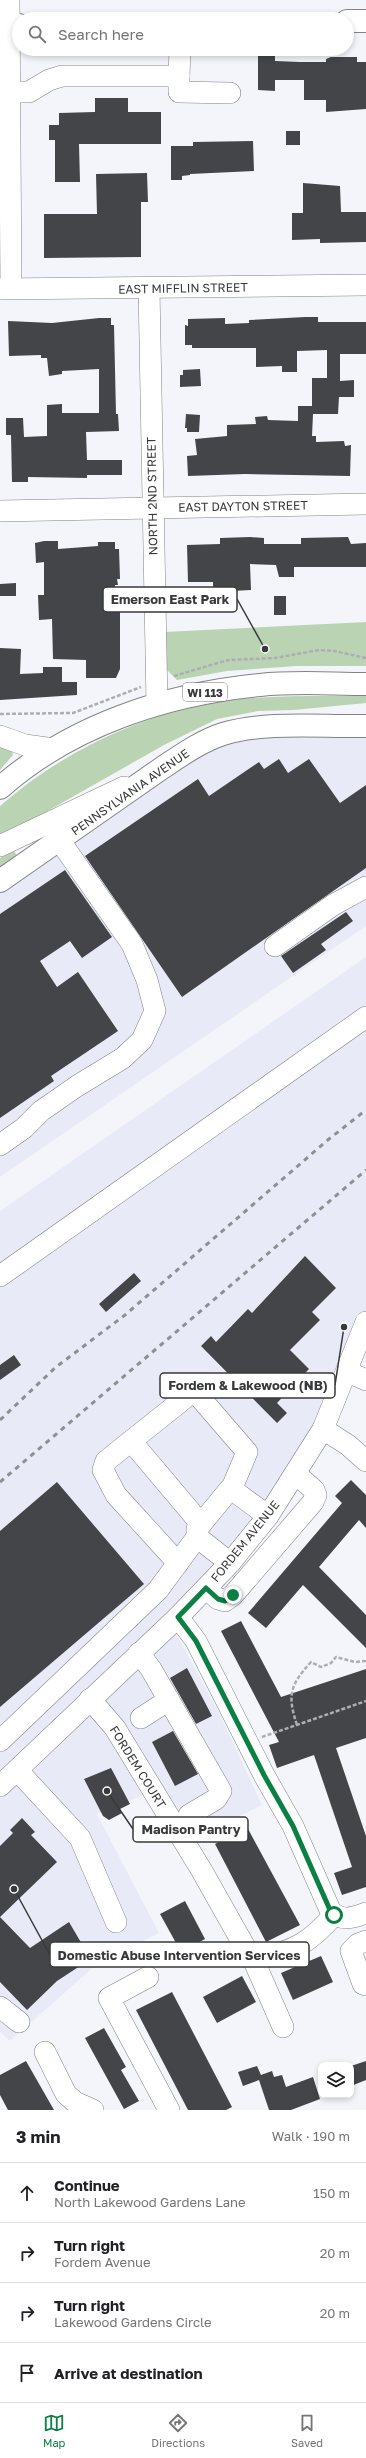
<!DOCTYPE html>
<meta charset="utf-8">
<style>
body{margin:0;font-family:"Golos Text",sans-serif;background:#f2f2f2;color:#202124}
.controls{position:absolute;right:12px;bottom:12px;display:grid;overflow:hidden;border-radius:8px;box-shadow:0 2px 6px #0003}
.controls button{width:36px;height:36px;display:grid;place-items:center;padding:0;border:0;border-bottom:1px solid #e0e0e0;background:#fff;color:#202124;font:20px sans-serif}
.stop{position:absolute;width:12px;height:12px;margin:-9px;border:3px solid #0b8043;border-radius:50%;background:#fff}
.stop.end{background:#0b8043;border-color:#fff;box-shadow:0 1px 4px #0008}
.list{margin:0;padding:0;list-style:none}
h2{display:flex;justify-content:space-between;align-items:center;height:52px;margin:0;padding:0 16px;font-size:17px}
h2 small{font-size:13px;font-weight:400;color:#757577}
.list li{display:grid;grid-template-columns:26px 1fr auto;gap:12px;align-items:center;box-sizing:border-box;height:60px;padding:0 16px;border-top:1px solid #e0e0e0}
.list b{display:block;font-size:15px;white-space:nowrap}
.list p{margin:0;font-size:13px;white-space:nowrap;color:#757577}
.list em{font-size:13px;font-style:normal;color:#757577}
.icon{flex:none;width:22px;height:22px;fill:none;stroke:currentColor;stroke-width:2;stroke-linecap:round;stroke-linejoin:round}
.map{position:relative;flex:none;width:366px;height:2110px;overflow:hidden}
.search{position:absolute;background:#fff;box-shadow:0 2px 6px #0003;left:12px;right:12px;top:12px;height:44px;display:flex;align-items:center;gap:10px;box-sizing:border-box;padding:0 14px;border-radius:22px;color:#757577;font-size:15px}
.sheet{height:292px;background:#fff}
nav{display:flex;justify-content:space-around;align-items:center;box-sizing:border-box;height:56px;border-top:1px solid #e0e0e0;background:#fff;font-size:11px;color:#757577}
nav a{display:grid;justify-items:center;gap:2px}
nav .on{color:#0b8043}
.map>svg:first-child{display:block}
</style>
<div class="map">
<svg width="366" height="2110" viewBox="0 0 366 2110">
<rect width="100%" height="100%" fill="#f4f5fa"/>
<g fill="#e8ebf7">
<polygon points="366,726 366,926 0,1177 0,881 222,734"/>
<polygon points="366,957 366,1322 323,1429 171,1624 220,1715 262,1805 184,1843 153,1791 97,1814 159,1933 96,1965 10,2041 0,2032 0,1211"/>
</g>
<g fill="#bad4b3">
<polygon points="366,622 366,666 297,666 227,671 177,680 167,670 164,632"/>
<path d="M 366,696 L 366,703 L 294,710 L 258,711 L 217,719 L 164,745 L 0,838 L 0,806 C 64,750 147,711 232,700 C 276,695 322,696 366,696 Z"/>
<polygon points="0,743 12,751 13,755 0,770"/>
<polygon points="14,851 17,856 0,868 0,858"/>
</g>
<g fill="#444548">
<polygon points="258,55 275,55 275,61 300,62 326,62 326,59 331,57 357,57 357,62 366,62 366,109 326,112 326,100 304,100 304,80 275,80 275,91 258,90"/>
<polygon points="95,98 128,98 128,112 161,112 161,144 79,144 80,182 55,182 55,140 49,140 49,125 59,125 59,113 95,112"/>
<rect x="286" y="131" width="14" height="14"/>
<polygon points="253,141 254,171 190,174 190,175 182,176 182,180 171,180 171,146 193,146 193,142"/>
<polygon points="147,173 148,202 141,202 141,257 44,258 44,214 97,214 96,174"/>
<polygon points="303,183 340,186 341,212 366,212 366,242 320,243 320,239 292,240 292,213 303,213"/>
<polygon points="305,317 318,317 318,322 366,322 366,354 340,354 340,381 354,380 354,397 339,397 338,414 313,414 312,436 316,436 316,442 344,441 345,446 351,445 350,476 245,474 188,476 187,456 197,455 195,439 227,436 227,425 256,424 255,417 267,416 268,420 298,421 298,406 312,406 312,378 327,378 327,350 297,351 297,372 282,372 282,366 256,367 256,348 192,348 192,345 185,345 185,325 188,326 188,319 225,318 225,324 249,323 249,320"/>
<polygon points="99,318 111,318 111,325 114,325 116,414 118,414 119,431 86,432 87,460 122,460 122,475 87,475 87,478 28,477 28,482 12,482 11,435 6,435 6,418 23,418 24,437 47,436 47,405 62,404 62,413 99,413 99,369 62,371 62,374 49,376 47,358 41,358 41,355 9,356 8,321 52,323"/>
<polygon points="200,369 201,386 180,387 180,375 183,375 183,370"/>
<polygon points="186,414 200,415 199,432 187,432 187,428 185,428"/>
<polygon points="250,537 264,538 264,544 301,544 301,538 348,537 351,544 366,543 366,567 294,567 294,577 279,577 276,565 250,564 251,590 213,592 213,582 188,582 187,545 220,544 220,538"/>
<polygon points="44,541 58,541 58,549 98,546 98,542 115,542 115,549 119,549 120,579 117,579 118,585 115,585 116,608 120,608 120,669 116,678 86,678 86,660 53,659 52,619 39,620 38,595 44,595 44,562 36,563 35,543"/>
<polygon points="16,583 16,596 0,596 0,584"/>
<rect x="274" y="596" width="12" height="19"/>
<polygon points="0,648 21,649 20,674 43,673 43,667 62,667 62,682 77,682 77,695 0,700"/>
<polygon points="279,759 288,773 309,759 340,803 366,785 366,868 182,997 85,856 198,779 209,796 259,762 264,769"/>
<polygon points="65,870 112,937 82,958 70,941 40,961 57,987 78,972 118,1031 51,1076 54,1081 0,1118 0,914"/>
<polygon points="346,912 353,921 321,944 326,950 293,973 281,956"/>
<polygon points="305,1256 336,1288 312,1312 320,1320 290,1350 309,1369 277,1403 287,1413 277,1423 201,1346 211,1336 216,1342 248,1309 252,1313"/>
<polygon points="134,1273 141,1281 106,1312 99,1304"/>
<polygon points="14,1355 21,1365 0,1380 0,1365"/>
<polygon points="351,1480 366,1495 366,1528 359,1520 319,1567 366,1615 366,1648 303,1585 266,1628 248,1613 342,1503 335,1496"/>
<polygon points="57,1482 144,1584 0,1707 0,1531"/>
<polygon points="241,1621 281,1697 366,1669 366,1738 336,1748 366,1836 366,1887 342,1895 334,1873 352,1867 314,1755 277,1768 269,1745 279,1742 221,1631"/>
<polygon points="187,1668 212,1716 196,1724 170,1678"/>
<polygon points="173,1731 198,1774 175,1786 152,1742"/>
<polygon points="111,1768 130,1804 120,1809 122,1813 109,1820 103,1816 84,1779"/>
<polygon points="22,1818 35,1832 31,1835 57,1862 0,1917 30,1948 69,1922 86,1951 78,1957 83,1964 57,1981 27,2010 0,1982 0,1846 13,1833 10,1830"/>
<polygon points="247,1827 300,1925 266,1942 215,1844"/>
<polygon points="185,1901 205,1939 181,1952 160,1914"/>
<polygon points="321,1956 333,1982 293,2000 281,1973"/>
<polygon points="242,1976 256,2002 217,2023 203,1997"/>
<polygon points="172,1992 232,2107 226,2110 188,2110 136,2010"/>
<polygon points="104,2028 126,2067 121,2070 139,2101 124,2109 85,2038"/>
<polygon points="26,2061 54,2110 8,2110 0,2095 0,2075"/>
<polygon points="366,2061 366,2080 351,2086 351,2066"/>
<polygon points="257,2066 261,2075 272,2071 274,2077 282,2075 286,2087 313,2077 320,2099 291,2110 269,2110 259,2080 243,2086 238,2072"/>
</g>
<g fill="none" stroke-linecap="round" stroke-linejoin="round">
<defs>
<g id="minor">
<polyline points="9,0 11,288"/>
<polyline points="179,76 179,92 230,93"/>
<polyline points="10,92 29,92 49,80 62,76 179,76 180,49"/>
<polyline points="0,289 366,285"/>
<polyline points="149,289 157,704"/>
<polyline points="0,511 366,504"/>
<polyline points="0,736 25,745 54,749"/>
<polyline points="0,846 124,787"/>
<polyline points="275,946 333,905 366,887"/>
<polyline points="0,1145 24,1128 41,1111 77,1086 123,1058 142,1040 155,1011 147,980 132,944 60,841"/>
<polyline points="0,1276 366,1017"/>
<polyline points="348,1372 366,1380"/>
<polyline points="323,1429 348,1445 366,1461"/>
<polyline points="131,1441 201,1524"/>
<polyline points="178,1563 116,1495 103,1470 106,1461 190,1394 196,1393 247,1452 231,1490"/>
<polyline points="230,1563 197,1537 197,1529 229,1490 234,1491 268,1516"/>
<polyline points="206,1588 218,1599 225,1601 233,1595 313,1502 316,1495 314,1490 296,1474"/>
<path d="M 178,1617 L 196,1641 L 264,1775 L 293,1826 L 330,1910 C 340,1922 353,1918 366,1913"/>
<polyline points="139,1653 151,1669 221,1791 216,1799 189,1815"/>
<path d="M 90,1699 L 115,1728 L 202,1871 L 250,1956 L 253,1959 L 259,1959 C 296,1950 309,1943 334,1915"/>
<polyline points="141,1718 169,1700"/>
<polyline points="0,1741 158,1590 197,1537"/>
<polyline points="17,1770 80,1838 116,1922"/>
<polyline points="0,1786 178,1617 230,1563 268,1516 323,1429 366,1322"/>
<polyline points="366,1941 358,1944 351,1951 363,1984 366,1985"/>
<polyline points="253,1959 283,2027"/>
<polyline points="148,1977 109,1998 169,2110"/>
<polyline points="0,2007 19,2022"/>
<polyline points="45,2052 66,2094 75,2102 93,2110"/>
</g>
<g id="major">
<polyline points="347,21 366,21"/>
<polyline points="0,25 19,25"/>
<path d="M 0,788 C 71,725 167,694 260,685 C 295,681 331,684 366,684"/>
<path d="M 0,881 L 162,768 C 180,756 201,741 223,734 C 266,721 321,727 366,726"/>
</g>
</defs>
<use href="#minor" stroke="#818387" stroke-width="22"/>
<use href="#major" stroke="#818387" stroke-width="24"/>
<g stroke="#adaeb1" stroke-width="2.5" stroke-dasharray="4 2" stroke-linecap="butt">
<polyline points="174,676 228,660 275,658 319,650 334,651 366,658"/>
<polyline points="0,714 73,713 141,687"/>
<path d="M 297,1725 C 287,1695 290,1685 311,1662 L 321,1667 L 331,1663 L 336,1657 L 355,1662 L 366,1661"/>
<polyline points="262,1737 366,1701"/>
</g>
<use href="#minor" stroke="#fff" stroke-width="21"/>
<use href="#major" stroke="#fff" stroke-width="22"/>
<g stroke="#8e8f92" stroke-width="3" stroke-dasharray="5 5" stroke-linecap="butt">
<polyline points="0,1420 56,1367 125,1315 329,1139 366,1110"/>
<polyline points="0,1482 366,1170"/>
</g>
</g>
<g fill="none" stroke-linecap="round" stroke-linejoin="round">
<polyline stroke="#0b8043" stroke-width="5" points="233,1595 225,1601 218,1599 206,1588 178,1617 196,1641 264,1775 293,1826 330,1910 334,1915"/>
</g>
<g text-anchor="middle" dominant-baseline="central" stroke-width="4" stroke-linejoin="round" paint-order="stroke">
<rect fill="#fff" stroke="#747475" stroke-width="1" x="183" y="683" width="44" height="18" rx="3"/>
<g font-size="11" font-weight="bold" fill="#38393a">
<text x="205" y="692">WI 113</text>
</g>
<g font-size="12" fill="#38393a" stroke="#fff">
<text transform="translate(183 288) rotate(-1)">EAST MIFFLIN STREET</text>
<text transform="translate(152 496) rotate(-91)">NORTH 2ND STREET</text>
<text transform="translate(243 506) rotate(-1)">EAST DAYTON STREET</text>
<text transform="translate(130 792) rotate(-35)">PENNSYLVANIA AVENUE</text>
<text transform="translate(245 1541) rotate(-51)">FORDEM AVENUE</text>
<text transform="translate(138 1767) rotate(58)">FORDEM COURT</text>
</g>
</g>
<path fill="none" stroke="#38393a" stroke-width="1.5" d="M265 649L237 599M344 1327L335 1385M107 1791L133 1829M14 1889L50 1955"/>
<g fill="#38393a" stroke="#fff" stroke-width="1.5">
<circle cx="265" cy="649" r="4"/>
<circle cx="344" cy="1327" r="4"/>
<circle cx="107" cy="1791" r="4"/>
<circle cx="14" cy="1889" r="4"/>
</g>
<g fill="#fff" stroke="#38393a" stroke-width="1.5">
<rect x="103" y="587" width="134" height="25" rx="4"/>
<rect x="160" y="1373" width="175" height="25" rx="4"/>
<rect x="133" y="1817" width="115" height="25" rx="4"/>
<rect x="50" y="1942" width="259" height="25" rx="4"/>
</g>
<g font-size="13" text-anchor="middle" font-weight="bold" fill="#38393a">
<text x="170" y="604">Emerson East Park</text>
<text x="248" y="1390">Fordem &amp; Lakewood (NB)</text>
<text x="191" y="1834">Madison Pantry</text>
<text x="179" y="1960">Domestic Abuse Intervention Services</text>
</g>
</svg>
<div class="controls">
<button><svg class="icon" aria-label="layers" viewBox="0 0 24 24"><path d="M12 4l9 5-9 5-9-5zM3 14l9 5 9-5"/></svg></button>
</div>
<div class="stop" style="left:334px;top:1915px"></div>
<div class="stop end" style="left:233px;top:1595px"></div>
<div class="search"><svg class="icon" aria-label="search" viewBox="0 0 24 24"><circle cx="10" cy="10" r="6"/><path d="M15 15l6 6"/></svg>Search here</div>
</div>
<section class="sheet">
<h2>3 min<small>Walk · 190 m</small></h2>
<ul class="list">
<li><svg class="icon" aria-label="ahead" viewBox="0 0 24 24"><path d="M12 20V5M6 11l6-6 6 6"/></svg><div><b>Continue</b><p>North Lakewood Gardens Lane</p></div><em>150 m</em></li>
<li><svg class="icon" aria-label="right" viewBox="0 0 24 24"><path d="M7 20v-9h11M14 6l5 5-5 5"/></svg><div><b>Turn right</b><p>Fordem Avenue</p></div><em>20 m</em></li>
<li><svg class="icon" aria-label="right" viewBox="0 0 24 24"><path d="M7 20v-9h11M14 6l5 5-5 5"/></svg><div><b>Turn right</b><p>Lakewood Gardens Circle</p></div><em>20 m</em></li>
<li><svg class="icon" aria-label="arrive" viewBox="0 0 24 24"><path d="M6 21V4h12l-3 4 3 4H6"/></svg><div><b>Arrive at destination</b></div></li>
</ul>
</section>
<nav>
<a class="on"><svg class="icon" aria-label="map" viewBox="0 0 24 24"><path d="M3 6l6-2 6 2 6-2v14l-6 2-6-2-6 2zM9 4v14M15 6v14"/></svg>Map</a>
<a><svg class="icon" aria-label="directions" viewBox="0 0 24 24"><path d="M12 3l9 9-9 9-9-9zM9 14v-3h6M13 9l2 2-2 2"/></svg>Directions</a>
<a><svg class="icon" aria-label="saved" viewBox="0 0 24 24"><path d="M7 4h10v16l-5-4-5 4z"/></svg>Saved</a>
</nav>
